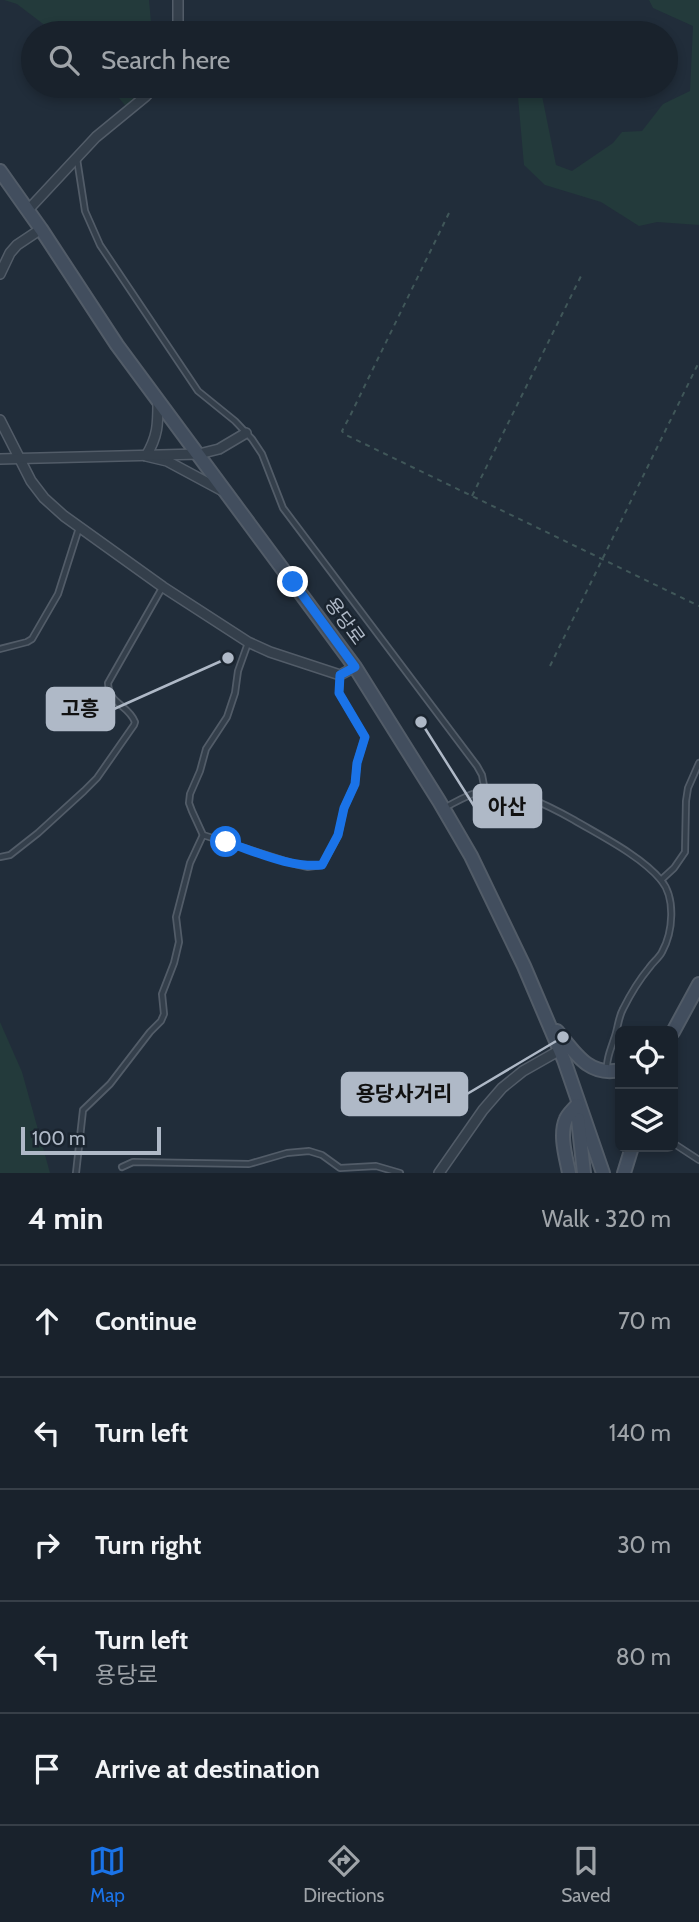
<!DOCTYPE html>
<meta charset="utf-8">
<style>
body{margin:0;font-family:Cabin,"Noto Sans KR",sans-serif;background:#222a34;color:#f1f3f6}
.controls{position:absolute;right:21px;bottom:21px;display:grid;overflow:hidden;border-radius:10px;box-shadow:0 4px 10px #0003}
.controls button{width:63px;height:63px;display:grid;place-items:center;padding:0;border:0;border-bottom:2px solid #373f48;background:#19222c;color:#f1f3f6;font:35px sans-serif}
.scale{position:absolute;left:21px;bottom:18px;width:140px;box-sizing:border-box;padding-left:7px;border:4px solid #afb9c7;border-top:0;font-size:19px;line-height:24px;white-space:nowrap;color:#afb9c7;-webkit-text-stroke:5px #1a242f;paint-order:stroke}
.stop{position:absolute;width:21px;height:21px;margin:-16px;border:5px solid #1a73e8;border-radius:50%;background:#fff}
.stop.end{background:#1a73e8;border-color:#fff;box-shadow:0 2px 7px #0008}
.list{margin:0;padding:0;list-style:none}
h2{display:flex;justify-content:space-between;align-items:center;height:91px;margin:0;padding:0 28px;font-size:30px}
h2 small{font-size:23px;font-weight:400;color:#9fa4a9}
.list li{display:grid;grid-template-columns:46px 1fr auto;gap:21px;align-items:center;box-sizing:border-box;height:112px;padding:0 28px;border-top:2px solid #373f48}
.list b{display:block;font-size:26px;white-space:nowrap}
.list p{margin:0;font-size:23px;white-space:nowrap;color:#9fa4a9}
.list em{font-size:23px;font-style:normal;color:#9fa4a9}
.icon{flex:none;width:38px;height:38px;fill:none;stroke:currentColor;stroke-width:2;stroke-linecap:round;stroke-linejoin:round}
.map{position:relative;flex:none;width:699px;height:1173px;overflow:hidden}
.search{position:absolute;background:#19222c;box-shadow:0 4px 10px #0003;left:21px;right:21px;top:21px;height:77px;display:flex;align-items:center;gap:18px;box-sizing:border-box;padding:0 24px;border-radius:38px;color:#9fa4a9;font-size:26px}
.sheet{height:651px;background:#19222c}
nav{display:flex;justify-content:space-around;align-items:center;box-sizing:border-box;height:98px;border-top:2px solid #373f48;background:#19222c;font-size:19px;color:#9fa4a9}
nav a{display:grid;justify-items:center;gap:4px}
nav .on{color:#1a73e8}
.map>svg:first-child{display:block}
</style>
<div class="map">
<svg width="699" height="1173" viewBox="0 0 699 1173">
<rect width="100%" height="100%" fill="#212d3a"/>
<g fill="#233a3b">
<polygon points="4,0 149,0 152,33 55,33 17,4"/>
<polygon points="649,0 699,0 699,225 657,222 639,226 601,202 545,185 524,165 517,86 540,86 556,165 572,171 613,143 622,132 642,131 663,104 690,91 693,26 653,8"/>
<polygon points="109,86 155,86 129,110"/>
<polygon points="0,1022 22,1072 50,1173 0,1173"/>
</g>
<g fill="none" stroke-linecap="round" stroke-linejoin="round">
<defs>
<g id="lane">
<polyline points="77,159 85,211 100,245 198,391 235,421 252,439 262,454 283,508 477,766 482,775 485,791"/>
<polyline points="248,643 238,671 235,693 227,717 206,749 200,771 190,794 189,803 192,811 203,835 295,864 308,867 322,865 338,836 344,808 355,784 357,763 365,737 339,693 340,676"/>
<polyline points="0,649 27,642 32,639 58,594 79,528"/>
<path d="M 444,808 C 456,802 470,793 483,791 C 513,787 549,806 574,820 C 601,836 641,856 661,880 C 676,898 673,932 662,952 C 659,958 653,962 649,968 C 639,980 630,995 623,1009 C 618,1018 618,1029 614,1039 C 611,1049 608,1054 607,1065"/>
<path d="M 0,857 L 10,855 L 38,833 L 84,791 L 97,778 L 134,725 L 135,722 C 128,704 109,705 108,683 L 162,588"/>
<polyline points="661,880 674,868 685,852 686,801 688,788 699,763"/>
<polyline points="673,1143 699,1160"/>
<polyline points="122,1167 133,1162 249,1164 287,1153 309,1151 322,1155 340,1168 376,1166 400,1173"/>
<polyline points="76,1173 83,1110 110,1084 150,1032 161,1021 164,1014 162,994 174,963 179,942 176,917 190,863 203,835"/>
</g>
<g id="street">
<polyline points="178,0 178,33"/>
<polyline points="28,210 96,137 146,96 155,86"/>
<polyline points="0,274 10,253 17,245 41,229"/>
<path d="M 158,402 C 158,424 158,436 146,456 L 167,461 L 221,490"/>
<polyline points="0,420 31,481 44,498 64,516 163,587 248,642 270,652 340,675 355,667"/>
<polyline points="0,459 199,454 219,449 246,433"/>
<polyline points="439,1173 483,1110 502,1088 523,1071 560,1050"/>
</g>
<g id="secondary">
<polyline points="0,171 41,229 117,345 355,667 439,801 471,856 524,966 564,1060 603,1173"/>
<path d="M 557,1031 C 575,1053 589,1077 620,1070"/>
<polyline points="673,1032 699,984"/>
<polyline points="578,1119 584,1173"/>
<path d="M 569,1173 C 566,1157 559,1135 566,1119 C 568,1114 574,1109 577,1105"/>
<polyline points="624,1173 632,1147"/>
</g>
</defs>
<use href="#lane" stroke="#525c68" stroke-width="8"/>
<use href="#street" stroke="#525c68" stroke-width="12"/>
<use href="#secondary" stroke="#525c68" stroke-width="16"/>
<g stroke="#405759" stroke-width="2" stroke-dasharray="5 5" stroke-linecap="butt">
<polyline points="449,213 350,416 342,431 344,434 699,606"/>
<polyline points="472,496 583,272"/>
<polyline points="550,666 699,362"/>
</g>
<use href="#lane" stroke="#343f4b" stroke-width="4.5"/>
<use href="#street" stroke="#343f4b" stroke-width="9"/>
<use href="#secondary" stroke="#424e5e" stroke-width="12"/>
</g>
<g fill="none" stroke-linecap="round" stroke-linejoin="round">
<path stroke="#1a73e8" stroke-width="9" d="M 226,842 C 257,852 290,868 322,865 L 338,835 L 344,808 L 355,784 L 357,763 L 365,737 L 339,693 L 340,675 L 355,667 L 293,582"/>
</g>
<g text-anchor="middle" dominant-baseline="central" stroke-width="5" stroke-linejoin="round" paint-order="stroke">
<g font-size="19" fill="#afb9c7" stroke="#1a242f">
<text transform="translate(345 621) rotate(54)">용당로</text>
</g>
</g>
<path fill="none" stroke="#afb9c7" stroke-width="2.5" d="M228 658L114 709M421 722L474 806M563 1037L467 1094"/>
<g fill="#afb9c7" stroke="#1a242f" stroke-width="2.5">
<circle cx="228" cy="658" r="7"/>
<circle cx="421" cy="722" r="7"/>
<circle cx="563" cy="1037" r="7"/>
</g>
<g fill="#afb9c7" stroke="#afb9c7" stroke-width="2.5">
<rect x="47" y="688" width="67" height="42" rx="7"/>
<rect x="474" y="785" width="67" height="42" rx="7"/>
<rect x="342" y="1073" width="125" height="42" rx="7"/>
</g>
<g font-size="21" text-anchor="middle" font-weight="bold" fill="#111">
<text x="80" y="716">고흥</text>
<text x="507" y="814">아산</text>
<text x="404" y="1101">용당사거리</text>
</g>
</svg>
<div class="controls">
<button><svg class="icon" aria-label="locate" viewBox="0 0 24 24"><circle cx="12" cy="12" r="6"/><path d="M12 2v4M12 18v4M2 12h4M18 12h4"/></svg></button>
<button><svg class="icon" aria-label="layers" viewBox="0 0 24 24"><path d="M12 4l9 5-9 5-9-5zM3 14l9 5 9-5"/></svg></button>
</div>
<div class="scale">100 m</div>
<div class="stop" style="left:226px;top:842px"></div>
<div class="stop end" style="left:293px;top:582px"></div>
<div class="search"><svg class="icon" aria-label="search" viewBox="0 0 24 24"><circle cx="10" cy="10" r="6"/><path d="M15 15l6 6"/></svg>Search here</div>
</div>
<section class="sheet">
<h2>4 min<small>Walk · 320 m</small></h2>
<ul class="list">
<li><svg class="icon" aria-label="ahead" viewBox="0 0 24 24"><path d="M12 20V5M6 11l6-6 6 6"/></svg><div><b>Continue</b></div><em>70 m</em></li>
<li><svg class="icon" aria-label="left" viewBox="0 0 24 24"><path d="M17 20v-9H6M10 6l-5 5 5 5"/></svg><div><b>Turn left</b></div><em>140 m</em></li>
<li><svg class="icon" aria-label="right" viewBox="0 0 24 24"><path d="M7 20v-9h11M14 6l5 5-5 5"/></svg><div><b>Turn right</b></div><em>30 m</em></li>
<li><svg class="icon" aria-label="left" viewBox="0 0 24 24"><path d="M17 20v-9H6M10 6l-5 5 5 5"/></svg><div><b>Turn left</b><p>용당로</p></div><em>80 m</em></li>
<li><svg class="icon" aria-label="arrive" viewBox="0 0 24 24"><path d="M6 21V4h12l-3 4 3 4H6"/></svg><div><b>Arrive at destination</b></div></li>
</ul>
</section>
<nav>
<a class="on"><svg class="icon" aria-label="map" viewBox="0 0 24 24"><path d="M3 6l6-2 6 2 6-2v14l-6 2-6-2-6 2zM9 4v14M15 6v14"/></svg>Map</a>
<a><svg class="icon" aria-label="directions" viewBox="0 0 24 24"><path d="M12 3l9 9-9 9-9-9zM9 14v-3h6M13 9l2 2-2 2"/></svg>Directions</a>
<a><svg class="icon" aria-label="saved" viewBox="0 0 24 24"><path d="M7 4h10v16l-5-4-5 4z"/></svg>Saved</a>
</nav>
